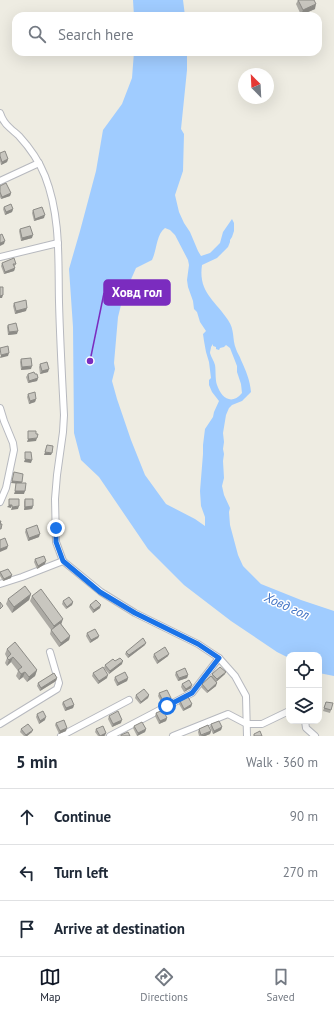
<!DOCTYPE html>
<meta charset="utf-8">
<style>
body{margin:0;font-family:"PT Sans",sans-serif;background:#f6f6f7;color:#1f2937}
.controls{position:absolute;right:12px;bottom:12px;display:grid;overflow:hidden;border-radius:8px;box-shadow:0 4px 16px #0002}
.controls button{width:36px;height:36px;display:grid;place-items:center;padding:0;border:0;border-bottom:1px solid #e0e1e3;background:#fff;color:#1f2937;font:20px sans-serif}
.compass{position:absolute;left:238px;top:68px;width:36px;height:36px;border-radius:50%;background:#fff;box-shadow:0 4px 16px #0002;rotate:336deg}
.stop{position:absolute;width:12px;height:12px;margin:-9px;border:3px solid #1a73e8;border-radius:50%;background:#fff}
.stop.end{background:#1a73e8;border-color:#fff;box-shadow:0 1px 4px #0008}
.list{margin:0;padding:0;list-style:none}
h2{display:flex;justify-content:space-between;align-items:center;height:52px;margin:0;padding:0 16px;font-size:17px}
h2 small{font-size:13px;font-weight:400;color:#747a83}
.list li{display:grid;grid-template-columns:26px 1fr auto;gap:12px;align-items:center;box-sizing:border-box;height:56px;padding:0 16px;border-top:1px solid #e0e1e3}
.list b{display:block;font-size:15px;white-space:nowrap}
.list em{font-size:13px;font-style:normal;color:#747a83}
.icon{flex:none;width:22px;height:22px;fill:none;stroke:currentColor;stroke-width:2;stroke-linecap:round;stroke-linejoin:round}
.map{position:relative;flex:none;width:334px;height:736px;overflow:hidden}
.search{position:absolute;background:#fff;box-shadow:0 4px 16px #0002;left:12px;right:12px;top:12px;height:44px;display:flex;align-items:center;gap:10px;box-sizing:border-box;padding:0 14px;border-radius:12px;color:#747a83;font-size:15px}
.sheet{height:220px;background:#fff}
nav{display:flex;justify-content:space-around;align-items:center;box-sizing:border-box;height:56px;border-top:1px solid #e0e1e3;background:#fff;font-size:11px;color:#747a83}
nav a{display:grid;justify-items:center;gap:2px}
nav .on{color:#111827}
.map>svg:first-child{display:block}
</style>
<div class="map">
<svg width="334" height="736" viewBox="0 0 334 736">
<rect width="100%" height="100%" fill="#eeece2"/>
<g fill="#a0ccff" fill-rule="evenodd">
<polygon points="133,0 183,0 185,16 134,16"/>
<path d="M 134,52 L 187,52 L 187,70 L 181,129 L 184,134 L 183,171 L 175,195 L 179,212 L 184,223 L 190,232 L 198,251 L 201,256 L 210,253 L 220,243 L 223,232 L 232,219 L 234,223 L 234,231 L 232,237 L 230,240 L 230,242 L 228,247 L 217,258 L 202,265 C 198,292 215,300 228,320 C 235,330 232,339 236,349 C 237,353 240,356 241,360 C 246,371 250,380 251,392 L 242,401 L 232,405 L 229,408 L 226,415 L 223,433 L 224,442 L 223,449 L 224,454 L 223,461 L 224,478 L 222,486 L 224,495 L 230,508 L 229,512 L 230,525 L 238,555 L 243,566 L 261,584 L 301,600 L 334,611 L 334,676 L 319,673 L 319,655 L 289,655 L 289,658 L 277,652 L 231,621 L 184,585 L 148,549 L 99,477 L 81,460 L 74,433 L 73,327 L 69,269 L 80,231 L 96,171 L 103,130 L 122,104 L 132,78 ZM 165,228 L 170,230 L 175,235 L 188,260 L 189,265 L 187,280 L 188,287 L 193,301 L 194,309 L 197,312 L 200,322 L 206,331 L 203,334 L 204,341 L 206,352 L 209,362 L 211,378 L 209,380 L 209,385 L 212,392 L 219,401 L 214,412 L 213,417 L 205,429 L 203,445 L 203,454 L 200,491 L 201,506 L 205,517 L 205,526 L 195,519 L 166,504 L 145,475 L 131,440 L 117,399 L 112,381 L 115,369 L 114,363 L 118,317 L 124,293 L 129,284 L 136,268 L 152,260 C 157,250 156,235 165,228 ZM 213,344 L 213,346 L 216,347 L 216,349 L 219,350 L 220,348 L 224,347 L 226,345 L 230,348 L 237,366 L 237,372 L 241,384 L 242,393 C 231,406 221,397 217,385 C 215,379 216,371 215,365 C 214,361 211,357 210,353 C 210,351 211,349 211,347 Z"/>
</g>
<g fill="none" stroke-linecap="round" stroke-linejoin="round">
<defs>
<g id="minor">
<path d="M 0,113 C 2,119 5,124 10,128 C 13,131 16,133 19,136 C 30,148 39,161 45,176 C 61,217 58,260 59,302 C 60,340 62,377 64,415 L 63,432 L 57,475 L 55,499 L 56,542 L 63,561"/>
<polyline points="0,181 39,163"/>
<polyline points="0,257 58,243"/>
<polyline points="0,408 4,421 13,443 14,450 6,488 0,502"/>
<polyline points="0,584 22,577 63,561 101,592 135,613 198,644 219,658 235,676 246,696 247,736"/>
<polyline points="305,721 306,728 315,736"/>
<polyline points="0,724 57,689 59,683 50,652"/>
<polyline points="61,736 129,700"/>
<polyline points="110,736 192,693 219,658"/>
<polyline points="173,736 228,714 247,724 262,724 289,711"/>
</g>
</defs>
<use href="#minor" stroke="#b7b9bf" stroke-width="8"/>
<use href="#minor" stroke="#fff" stroke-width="6"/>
</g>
<g fill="#acaaa4">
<polygon points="298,0 315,9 301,15 296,4"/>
<polygon points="0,153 8,159 7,162 1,165 0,161"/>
<polygon points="0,186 11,193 10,196 1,199 0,197"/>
<polygon points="4,207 13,209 12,212 5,215 3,209"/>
<polygon points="33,210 44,218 34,221 32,213"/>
<polygon points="20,229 32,238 21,241 19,231"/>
<polygon points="2,263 16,264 14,267 15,268 14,271 4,274 1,266"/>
<polygon points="14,303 26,311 15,314 13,306"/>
<polygon points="8,325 17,334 8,335 7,327"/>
<polygon points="21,359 31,369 21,370 20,362"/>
<polygon points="40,364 48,372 40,374 39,367"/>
<polygon points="28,374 35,374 38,378 37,381 28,383 26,377"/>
<polygon points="28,394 36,399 35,402 29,404 27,397"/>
<polygon points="25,499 33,506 32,509 24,510 24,502"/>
<polygon points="26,529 39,537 28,541 25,532"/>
<polygon points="35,559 45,564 37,569 34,562"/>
<polygon points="0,572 11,578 3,581 0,576"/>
<polygon points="31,594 29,600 12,613 6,604 8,599"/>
<polygon points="32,596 61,624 70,636 69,640 59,647 50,634 51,630 30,601"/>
<polygon points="63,601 73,602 72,605 66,609 62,604"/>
<polygon points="90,605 100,608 93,613 89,607"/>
<polygon points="87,633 99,636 98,638 90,643 86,636"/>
<polygon points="145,645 128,658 125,654 126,652"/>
<polygon points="7,649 37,670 35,676 27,682 23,677 19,680 16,676 18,671 11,662 7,666 5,663 7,658 5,654"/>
<polygon points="154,654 168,656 157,664 153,657"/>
<polygon points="115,661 122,664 109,674 104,668 105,665"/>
<polygon points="176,672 188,675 187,678 178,681 175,675"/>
<polygon points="93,673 107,678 98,684 92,676"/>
<polygon points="212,674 225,674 216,682 216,686 207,693 201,687 202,684 211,677"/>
<polygon points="115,677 128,678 127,681 117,686 114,680"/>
<polygon points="57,678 56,681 40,691 37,686 38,683"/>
<polygon points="182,684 191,688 184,692 181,687"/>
<polygon points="159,693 171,698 170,700 162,704 158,696"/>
<polygon points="136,695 149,695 148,698 140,704 135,698"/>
<polygon points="180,701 192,704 191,707 183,711 179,704"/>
<polygon points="63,702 74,705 73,708 65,711 62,704"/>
<polygon points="326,702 331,710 330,713 323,711"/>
<polygon points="156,713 167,718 166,721 159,724 155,716"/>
<polygon points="37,714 45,720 39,724 36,717"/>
<polygon points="109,716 121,723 112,727 108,719"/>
<polygon points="56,723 66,731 59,734 55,725"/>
<polygon points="211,724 222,727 221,730 213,734 210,727"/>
<polygon points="134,726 146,729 145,732 137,736 133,728"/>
<polygon points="21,729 32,732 27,736 24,736 20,732"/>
<polygon points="96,729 106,733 105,736 98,736 95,732"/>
<polygon points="199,729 211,731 210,734 205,736 199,736 198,732"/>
</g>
<g fill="#8c8b86">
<polygon points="316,4 315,9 301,15 303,10"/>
<polygon points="8,159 7,162 1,165 2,162"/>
<polygon points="11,193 10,196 1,199 2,197"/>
<polygon points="13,209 12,212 5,215 6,212"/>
<polygon points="45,215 44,218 34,221 35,219"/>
<polygon points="33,235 32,238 21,241 22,238"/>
<polygon points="5,241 4,244 0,246 0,243"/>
<polygon points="15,268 14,271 4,274 5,272"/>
<polygon points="3,295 2,298 0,298 0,296"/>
<polygon points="27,308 26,311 15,314 16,311"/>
<polygon points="18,331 17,334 8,335 9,332"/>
<polygon points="9,353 8,356 0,358 1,355"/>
<polygon points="32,366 31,369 21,370 22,367"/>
<polygon points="49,369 48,372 40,374 42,371"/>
<polygon points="38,378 37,381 28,383 29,381"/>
<polygon points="36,399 35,402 29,404 30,401"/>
<polygon points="37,438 36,441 27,442 28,439"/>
<polygon points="45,452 52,453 51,455 44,455"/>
<polygon points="25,459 32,460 31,463 24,462"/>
<polygon points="12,481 22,482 21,484 11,483"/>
<polygon points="15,491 25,491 24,494 14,494"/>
<polygon points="9,505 12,505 11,508 7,507"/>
<polygon points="19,506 18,509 11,510 12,507"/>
<polygon points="33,506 32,509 24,510 25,507"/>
<polygon points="40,534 39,537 28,541 29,538"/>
<polygon points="8,546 7,549 0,552 0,549"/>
<polygon points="46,561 45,564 37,569 38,566"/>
<polygon points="12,575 11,578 3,581 4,579"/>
<polygon points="31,594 29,600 12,613 14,607"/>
<polygon points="73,602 72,605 66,609 67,607"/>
<polygon points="101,605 100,608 93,613 94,610"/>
<polygon points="63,619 61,625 52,631 54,626"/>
<polygon points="70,636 69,640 59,647 61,643"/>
<polygon points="99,636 98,638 90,643 91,640"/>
<polygon points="146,643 145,645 128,658 129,655"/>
<polygon points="169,654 168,656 157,664 158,661"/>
<polygon points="13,657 11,662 7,666 9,660"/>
<polygon points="123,661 122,664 109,674 110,671"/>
<polygon points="37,670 35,676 27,682 29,677"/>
<polygon points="25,672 23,677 19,680 21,674"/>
<polygon points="226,672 225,674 216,682 217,679"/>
<polygon points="108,675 107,678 98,684 99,681"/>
<polygon points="188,675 187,678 178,681 179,678"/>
<polygon points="57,678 56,681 40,691 41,688"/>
<polygon points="128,678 127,681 117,686 118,683"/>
<polygon points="217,683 216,686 207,693 208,691"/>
<polygon points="192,685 191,688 184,692 186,689"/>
<polygon points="149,695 148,698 140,704 141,702"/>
<polygon points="171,698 170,700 162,704 163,701"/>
<polygon points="192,704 191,707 183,711 184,709"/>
<polygon points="74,705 73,708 65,711 66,708"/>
<polygon points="46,717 45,720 39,724 40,721"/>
<polygon points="167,718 166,721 159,724 160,721"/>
<polygon points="122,720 121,723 112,727 113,724"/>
<polygon points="222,727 221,730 213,734 214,731"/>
<polygon points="67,728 66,731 59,734 60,731"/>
<polygon points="146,729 145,732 137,736 138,733"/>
<polygon points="33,730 32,732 27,736 25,736 26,735"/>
<polygon points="211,731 210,734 205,736 201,736"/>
<polygon points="106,733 104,736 100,736"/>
</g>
<g fill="#c8c6bf" stroke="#8c8b86">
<polygon points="298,0 314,0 316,4 303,10"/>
<polygon points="5,151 8,159 2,162 0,156 0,153"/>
<polygon points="6,183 11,193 2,197 0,192 0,186"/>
<polygon points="11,204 13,209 6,212 4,207"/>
<polygon points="42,207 45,215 35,219 33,210"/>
<polygon points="30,226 33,235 22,238 20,229"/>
<polygon points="2,234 5,241 0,243 0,235"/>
<polygon points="14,258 16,264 13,264 15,268 5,272 2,263"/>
<polygon points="0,287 3,287 3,295 0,296"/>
<polygon points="26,300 27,308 16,311 14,303"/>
<polygon points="16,323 18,331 9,332 8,325"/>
<polygon points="8,346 9,353 1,355 0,348"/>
<polygon points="31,358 32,366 22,367 21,359"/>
<polygon points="47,362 49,369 42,371 40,364"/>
<polygon points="34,372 35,374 37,374 38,378 29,381 28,374"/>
<polygon points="35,392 36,399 30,401 28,394"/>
<polygon points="28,431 36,431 36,434 38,434 37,438 28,439"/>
<polygon points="47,445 53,446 52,453 45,452"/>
<polygon points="25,452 31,452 32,460 25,459"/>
<polygon points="14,472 23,474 22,482 12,481"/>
<polygon points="16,483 26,483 25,491 15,491"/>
<polygon points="9,499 19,499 19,506 12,507 12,505 9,505"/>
<polygon points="25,499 33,499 33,506 25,507"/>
<polygon points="0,521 1,521 0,524 2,524 1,529 0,529"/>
<polygon points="37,525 40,534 29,538 26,529"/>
<polygon points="5,538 8,546 0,549 0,540"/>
<polygon points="44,556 46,561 38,566 35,559"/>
<polygon points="8,569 12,575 4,579 0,572"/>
<polygon points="25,586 31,594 14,607 8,599"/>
<polygon points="41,589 63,619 54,626 32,596"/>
<polygon points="69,597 73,602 67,607 63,601"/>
<polygon points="96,600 101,605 94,610 90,605"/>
<polygon points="0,602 3,606 0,609"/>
<polygon points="60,623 70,636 61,643 51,630"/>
<polygon points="95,629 99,636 91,640 87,633"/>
<polygon points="143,638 146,643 129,655 126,652"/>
<polygon points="15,642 37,670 29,677 25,672 21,674 18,670 22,667 13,657 9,660 7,658 11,654 7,649"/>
<polygon points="165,647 169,654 158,661 154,654"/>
<polygon points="120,658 123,661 110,671 105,665 113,659 115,661"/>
<polygon points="103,667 108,675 99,681 93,673"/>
<polygon points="220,667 226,672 217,679 212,674"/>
<polygon points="185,668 188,675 179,678 176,672"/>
<polygon points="125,672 128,678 118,683 115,677"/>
<polygon points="54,673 57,678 41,688 38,683"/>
<polygon points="211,676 217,683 208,691 202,684"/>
<polygon points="189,680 192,685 186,689 182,684"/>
<polygon points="144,689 149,695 141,702 136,695"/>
<polygon points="167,690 171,698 163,701 159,693"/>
<polygon points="188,697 192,704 184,709 180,701"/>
<polygon points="71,698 74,705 66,708 63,702"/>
<polygon points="326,702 333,703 331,710 324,708"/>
<polygon points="163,710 167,718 160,721 156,713"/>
<polygon points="43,711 46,717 40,721 37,714"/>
<polygon points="118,711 122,720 113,724 109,716"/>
<polygon points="64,720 67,728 60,731 56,723"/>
<polygon points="219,721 222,727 214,731 211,724"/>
<polygon points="142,722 146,729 138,733 134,726"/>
<polygon points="28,724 33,730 26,735 21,729"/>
<polygon points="208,725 211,731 201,735 199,729"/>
<polygon points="103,726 106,733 100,736 96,729"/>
<polygon points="260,731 262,736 254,736 254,734"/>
<polygon points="128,732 130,736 121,736 121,735"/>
</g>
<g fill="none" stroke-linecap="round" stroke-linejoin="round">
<polyline stroke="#1a73e8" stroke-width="5" points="56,528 56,542 63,561 100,592 135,613 198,644 219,658 192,693 167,706"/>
</g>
<g text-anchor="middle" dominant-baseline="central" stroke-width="3" stroke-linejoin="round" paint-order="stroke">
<g font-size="13" font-style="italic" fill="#4173c5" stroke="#fff">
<text transform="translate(287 606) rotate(24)">Ховд гол</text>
</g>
</g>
<path fill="none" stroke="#7b2cbf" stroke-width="1.5" d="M90 361L104 293"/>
<circle fill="#7b2cbf" stroke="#fff" stroke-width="1.5" cx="90" cy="361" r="4"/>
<rect fill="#7b2cbf" stroke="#7b2cbf" stroke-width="1.5" x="104" y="280" width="66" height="25" rx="4"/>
<g font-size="13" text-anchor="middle" font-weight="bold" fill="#fff">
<text x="137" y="297">Ховд гол</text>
</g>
</svg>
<div class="controls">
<button><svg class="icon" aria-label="locate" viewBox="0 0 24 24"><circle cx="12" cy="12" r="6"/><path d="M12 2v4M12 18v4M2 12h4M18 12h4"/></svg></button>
<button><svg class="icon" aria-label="layers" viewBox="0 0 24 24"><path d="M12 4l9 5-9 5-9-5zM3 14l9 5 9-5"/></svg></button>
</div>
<svg class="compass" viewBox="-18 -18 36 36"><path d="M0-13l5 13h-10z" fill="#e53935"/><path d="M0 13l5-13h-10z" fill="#747a83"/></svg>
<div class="stop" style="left:167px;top:706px"></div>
<div class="stop end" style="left:56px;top:528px"></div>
<div class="search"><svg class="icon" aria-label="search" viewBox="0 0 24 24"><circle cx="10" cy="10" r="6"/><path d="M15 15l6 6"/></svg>Search here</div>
</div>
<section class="sheet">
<h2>5 min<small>Walk · 360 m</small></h2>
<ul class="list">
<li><svg class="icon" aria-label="ahead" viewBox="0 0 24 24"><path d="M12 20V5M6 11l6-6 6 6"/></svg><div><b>Continue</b></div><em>90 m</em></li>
<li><svg class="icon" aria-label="left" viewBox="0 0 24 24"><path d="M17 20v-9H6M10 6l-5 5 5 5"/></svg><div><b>Turn left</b></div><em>270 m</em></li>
<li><svg class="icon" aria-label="arrive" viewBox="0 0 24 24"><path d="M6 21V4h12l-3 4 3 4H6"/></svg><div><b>Arrive at destination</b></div></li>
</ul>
</section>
<nav>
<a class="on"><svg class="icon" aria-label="map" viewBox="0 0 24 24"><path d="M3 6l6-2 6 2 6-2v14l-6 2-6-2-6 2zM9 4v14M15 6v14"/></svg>Map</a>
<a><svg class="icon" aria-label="directions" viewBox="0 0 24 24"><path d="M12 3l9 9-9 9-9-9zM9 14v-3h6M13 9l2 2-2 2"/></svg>Directions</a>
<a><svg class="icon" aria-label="saved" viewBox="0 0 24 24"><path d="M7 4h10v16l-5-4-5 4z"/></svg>Saved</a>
</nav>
